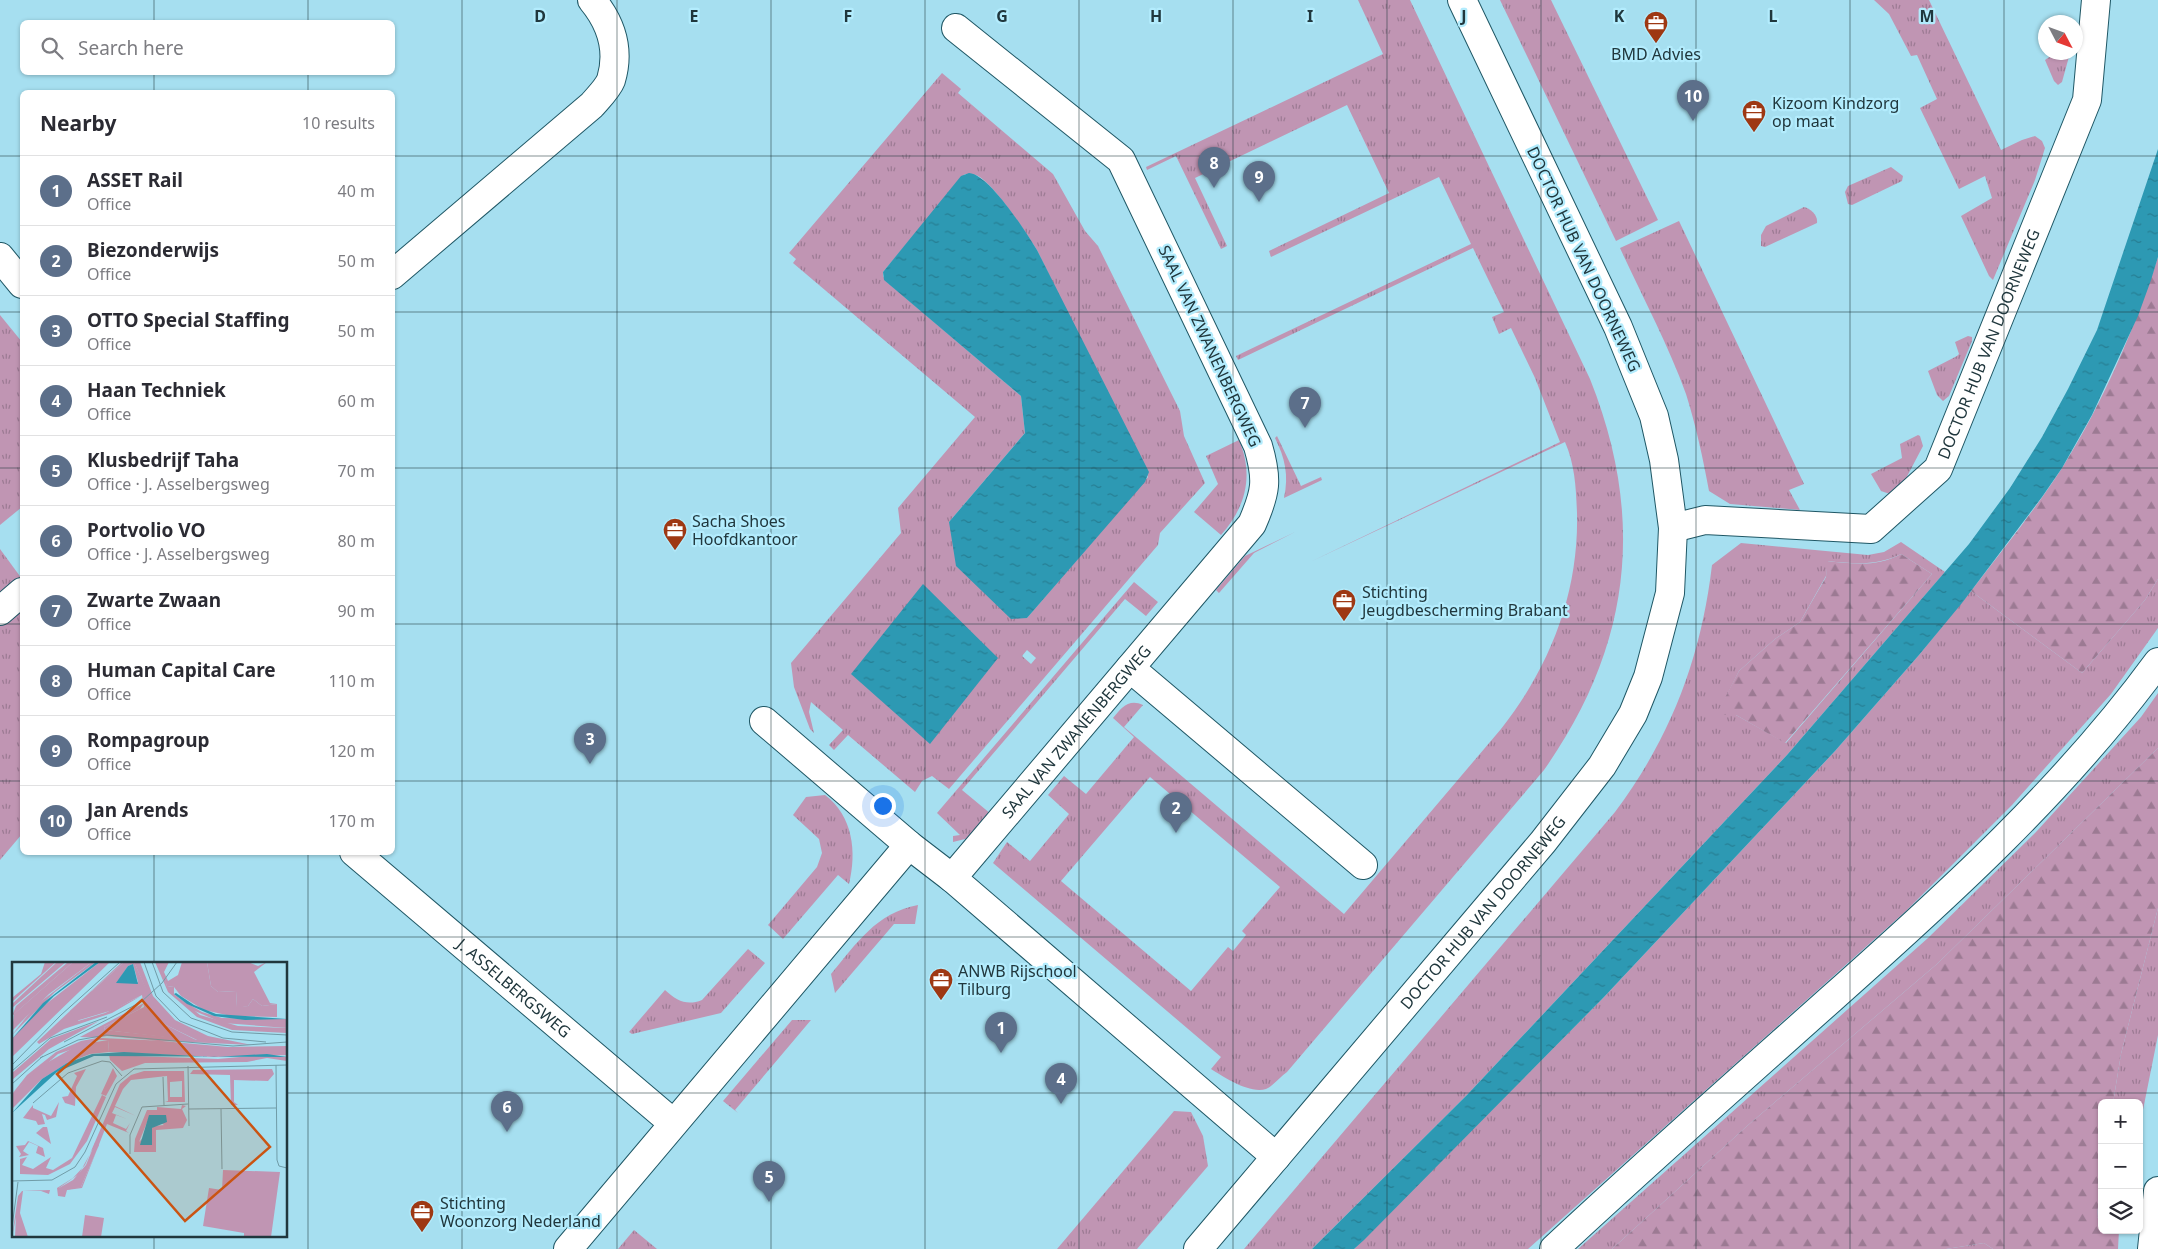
<!DOCTYPE html>
<meta charset="utf-8">
<style>
body{margin:0;font-family:"Noto Sans",sans-serif;background:#f2f2f3;color:#2b2b33}
.controls{position:absolute;right:15px;bottom:15px;display:grid;overflow:hidden;border-radius:8px;box-shadow:0 1px 4px #0004}
.controls button{width:45px;height:45px;display:grid;place-items:center;padding:0;border:0;border-bottom:1px solid #e1e1e2;background:#fff;color:#2b2b33;font:25px sans-serif}
.compass{position:absolute;left:2038px;top:15px;width:45px;height:45px;border-radius:50%;background:#fff;box-shadow:0 1px 4px #0004;rotate:131deg}
.you{position:absolute;left:882px;top:805px;width:18px;height:18px;margin:-12px;border:4px solid #fff;border-radius:50%;background:#1a73e8;box-shadow:0 0 0 8px #1a73e833}
.badge{display:grid;place-items:center;width:32px;height:32px;border-radius:50%;background:#7c3aed;color:#fff;font-size:16px;font-weight:700}
.pin{position:absolute;translate:-50% -41px;filter:drop-shadow(0 1px 2px #0008)}
.pin::after{content:'';position:absolute;top:26px;width:18px;height:15px;background:inherit;clip-path:polygon(0 0,100% 0,50% 100%)}
.list{margin:0;padding:0;list-style:none}
h2{display:flex;justify-content:space-between;align-items:center;height:65px;margin:0;padding:0 20px;font-size:21px}
h2 small{font-size:16px;font-weight:400;color:#7c7c81}
.list li{display:grid;grid-template-columns:32px 1fr auto;gap:15px;align-items:center;box-sizing:border-box;height:70px;padding:0 20px;border-top:1px solid #e1e1e2}
.list b{display:block;font-size:19px;white-space:nowrap}
.list p{margin:0;font-size:16px;white-space:nowrap;color:#7c7c81}
.list em{font-size:16px;font-style:normal;color:#7c7c81}
.icon{flex:none;width:28px;height:28px;fill:none;stroke:currentColor;stroke-width:2;stroke-linecap:round;stroke-linejoin:round}
.map{position:relative;flex:none;width:2158px;height:1249px;overflow:hidden}
.search{position:absolute;background:#fff;box-shadow:0 1px 4px #0004;left:20px;top:20px;width:375px;height:55px;display:flex;align-items:center;gap:12px;box-sizing:border-box;padding:0 18px;border-radius:8px;color:#7c7c81;font-size:19px}
.panel{position:absolute;background:#fff;box-shadow:0 1px 4px #0004;left:20px;top:90px;width:375px;height:765px;border-radius:8px}
.map>svg:first-child{display:block}
</style>
<div class="map">
<svg width="2158" height="1249" viewBox="0 0 2158 1249">
<defs>
<pattern id="grass-tufts" width="24" height="20" patternUnits="userSpaceOnUse" patternTransform="scale(1.25)"><rect width="24" height="20" fill="#c095b3"/><path d="M3 7l-1-3M5 7V3M7 7l1-3M15 17l-1-3M17 17v-4M19 17l1-3" fill="none" stroke="#9c7a93"/></pattern>
<pattern id="forest-firs" width="22" height="20" patternUnits="userSpaceOnUse" patternTransform="scale(1.25)"><rect width="22" height="20" fill="#c095b3"/><path d="M5 1l3.5 6h-7zM16 11l3.5 6h-7z" fill="#9c7a93"/></pattern>
<pattern id="water-ripples" width="26" height="14" patternUnits="userSpaceOnUse" patternTransform="scale(1.25)"><rect width="26" height="14" fill="#2d99b3"/><path d="M2 4q2-2 4 0t4 0M15 11q2-2 4 0t4 0" fill="none" stroke="#267e93"/></pattern>
</defs>
<rect width="100%" height="100%" fill="#a6dff0"/>
<g fill="url(#grass-tufts)" fill-rule="evenodd">
<path d="M 1358,0 L 1410,0 L 1590,379 C 1646,519 1631,647 1544,770 L 1287,1072 C 1281,1076 1273,1086 1266,1089 C 1249,1094 1224,1077 1211,1069 L 1221,1057 L 993,863 L 1007,842 L 1030,861 L 1069,814 L 1048,795 L 1064,776 L 1086,794 L 1134,737 L 1113,718 C 1121,708 1129,698 1143,705 L 1124,727 L 1344,914 L 1501,729 C 1550,667 1579,593 1577,513 C 1576,488 1575,465 1565,442 L 1310,562 L 1560,442 L 1535,378 L 1511,328 L 1499,334 L 1492,317 L 1504,312 L 1473,248 L 1238,360 L 1236,356 L 1471,244 L 1439,177 L 1271,257 L 1269,251 L 1389,193 L 1347,105 L 1195,178 L 1227,246 L 1221,249 L 1176,156 L 1147,170 L 1146,167 L 1383,54 ZM 1150,777 L 1280,887 L 1242,931 L 1246,935 L 1233,951 L 1228,947 L 1191,991 L 1061,881 Z"/>
<polygon points="1500,0 1551,0 1658,220 1616,241"/>
<polygon points="1874,0 1929,0 2001,150 2022,140 2035,136 2042,141 2045,148 2035,180 1993,280 1989,276 1961,216 1992,198 1985,176 1959,189 1920,108 1937,99 1917,55 1911,56 1889,14"/>
<polygon points="2055,53 2070,53 2062,82 2058,85 2054,81 2045,60"/>
<path d="M 942,73 L 961,89 L 958,93 L 1053,174 L 1085,231 L 1098,246 L 1180,411 L 1184,436 L 1205,483 L 1160,533 L 1158,545 L 949,789 L 932,776 L 922,781 L 915,792 L 848,735 L 834,750 L 829,745 L 843,730 L 811,702 L 809,712 L 814,733 L 810,729 L 794,687 L 791,663 L 901,533 L 898,508 L 975,417 L 793,263 L 796,259 L 789,253 ZM 965,174 C 968,174 973,174 976,175 C 992,181 1027,234 1037,250 L 1148,477 L 1027,618 L 949,522 L 1025,433 L 1021,396 L 887,282 L 883,276 L 883,272 ZM 1027,650 L 1036,658 L 1031,664 L 1022,656 Z"/>
<polygon points="1891,167 1903,176 1902,181 1852,205 1848,204 1845,192 1848,186"/>
<path d="M 1804,207 C 1811,209 1818,215 1817,223 L 1765,247 L 1761,246 L 1761,235 L 1766,226 Z"/>
<path d="M 1679,221 L 1804,484 L 1789,490 L 1800,510 L 1730,504 L 1709,491 C 1703,458 1696,426 1686,394 C 1668,344 1642,296 1620,248 Z"/>
<polygon points="0,315 22,342 22,507 0,525"/>
<polygon points="1968,336 1972,337 1972,341 1949,396 1943,401 1937,395 1928,371 1957,356 1959,354 1955,342"/>
<polygon points="1918,435 1920,436 1923,446 1902,486 1890,494 1881,491 1871,474 1902,458 1900,444"/>
<path d="M 1277,436 L 1301,486 L 1321,477 L 1322,480 L 1284,498 C 1289,475 1285,458 1275,438 Z"/>
<path d="M 1239,440 C 1254,475 1246,507 1221,535 L 1194,512 L 1218,484 L 1206,456 Z"/>
<polygon points="1295,532 1254,553 1219,593 1216,590 1245,556"/>
<path d="M 1901,542 L 1945,572 L 1787,755 L 1467,1095 L 1312,1249 L 1244,1249 L 1615,812 C 1671,737 1701,658 1712,565 L 1741,543 L 1868,555 L 1884,552 ZM 1901,554 L 1932,574 L 1786,743 L 1736,715 L 1717,715 L 1739,671 L 1775,639 L 1800,622 L 1826,576 L 1828,561 C 1854,564 1877,566 1901,554 Z"/>
<polygon points="0,549 22,579 22,834 0,860"/>
<polygon points="2158,579 2158,628 2111,694 2012,805 1906,911 1528,1249 1354,1249 1604,997 1835,751 1919,655 1971,591 2082,673 2145,600"/>
<polygon points="1134,582 1158,602 1146,616 1125,599 962,790 991,814 969,838 953,842 953,836 960,835 937,813"/>
<polygon points="2158,693 2158,748 1937,964 1747,1126 1612,1249 1578,1249 1928,938 2036,832 2141,717"/>
<path d="M 825,795 C 853,816 857,852 849,884 L 838,875 L 783,939 L 768,925 L 817,867 L 822,853 L 819,839 L 793,815 L 806,797 Z"/>
<path d="M 918,905 L 915,924 L 894,924 L 835,993 L 831,974 C 857,943 876,913 918,905 Z"/>
<polygon points="2158,908 2158,1035 2139,1130 2139,1103 2113,1103 2121,1054"/>
<path d="M 748,949 L 765,963 L 721,1013 L 632,1034 L 629,1032 L 665,990 C 677,1001 687,1006 702,1000 Z"/>
<polygon points="792,1020 811,1020 735,1110 738,1113 723,1101"/>
<polygon points="1174,1111 1191,1112 1203,1136 1208,1166 1137,1249 1057,1249"/>
<polygon points="2102,1167 2102,1219 2097,1217"/>
<polygon points="634,1230 657,1249 618,1249"/>
<polygon points="1984,1243 1993,1249 1946,1249"/>
</g>
<g fill="url(#forest-firs)">
<path d="M 2158,257 L 2158,579 L 2145,600 L 2082,673 L 1971,591 C 2002,551 2034,511 2062,468 C 2103,403 2134,330 2158,257 Z"/>
<path d="M 1901,554 L 1932,574 L 1785,743 L 1736,715 L 1716,715 L 1739,671 L 1775,639 L 1800,622 L 1826,577 L 1827,561 C 1853,564 1878,567 1901,554 Z"/>
<polygon points="2158,748 2158,908 2121,1054 2113,1103 2102,1103 2102,1167 2097,1217 2102,1219 2102,1230 2119,1230 2118,1249 1993,1249 1984,1243 1946,1249 1612,1249 1747,1126 1937,964"/>
</g>
<g fill="url(#water-ripples)">
<polygon points="2158,149 2158,257 2151,280 2138,316 2092,415 2062,468 2042,497 1962,603 1919,655 1835,751 1604,997 1364,1240 1354,1249 1312,1249 1467,1095 1787,755 1969,544 2010,488 2042,437 2068,389 2097,330"/>
<path d="M 969,173 C 989,174 1026,232 1037,250 L 1149,472 L 1145,482 L 1027,618 L 1011,619 L 956,566 L 949,522 L 1025,433 L 1021,396 L 884,280 L 883,272 L 961,176 Z"/>
<polygon points="923,584 998,658 930,744 851,674"/>
</g>
<g fill="none" stroke-linecap="round" stroke-linejoin="round">
<defs>
<g id="minor">
<polyline points="0,257 22,284"/>
<path d="M 392,275 L 592,105 C 598,98 608,88 611,80 C 620,50 611,23 592,0"/>
<path id="s1" d="M 1673,528 L 1705,520 L 1871,529 L 1938,469 L 2087,100 L 2096,0"/>
<polyline points="0,611 22,592"/>
<polyline points="1130,668 1363,865"/>
<polyline points="764,721 909,845 952,878 1276,1157"/>
<path id="s2" d="M 354,852 L 673,1123"/>
<path id="s3" d="M 952,878 L 1252,524 C 1266,492 1268,480 1258,446 L 1121,160 L 956,28"/>
<polyline points="568,1249 909,845"/>
<path id="s4" d="M 1198,1249 L 1543,842 L 1602,766 L 1633,714 L 1648,677 L 1670,593 L 1673,528 L 1664,460 L 1654,416 L 1618,327 L 1462,0"/>
</g>
<g id="major">
<path d="M 1554,1249 C 1645,1164 1738,1082 1831,999 C 1948,895 2065,789 2158,662"/>
<polyline points="2152,1249 2158,1191"/>
</g>
</defs>
<use href="#minor" stroke="#1f5765" stroke-width="30"/>
<use href="#major" stroke="#1f5765" stroke-width="30"/>
<use href="#minor" stroke="#fff" stroke-width="28"/>
<use href="#major" stroke="#fff" stroke-width="28"/>
</g>
<path fill="none" stroke="#20373d" stroke-width="1" stroke-opacity="0.55" d="M 154,0 L 154,22M 308,0 L 308,22M 462,0 L 462,1249M 617,0 L 617,1249M 771,0 L 771,1249M 925,0 L 925,1249M 1079,0 L 1079,1249M 1233,0 L 1233,1249M 1387,0 L 1387,1249M 1541,0 L 1541,1249M 1696,0 L 1696,1249M 1850,0 L 1850,1249M 2004,0 L 2004,1249M 154,72 L 154,92M 308,72 L 308,92M 0,156 L 22,156M 392,156 L 2158,156M 0,312 L 22,312M 392,312 L 2158,312M 0,468 L 22,468M 392,468 L 2158,468M 0,624 L 22,624M 392,624 L 2158,624M 0,781 L 22,781M 392,781 L 2158,781M 154,852 L 154,963M 308,852 L 308,1249M 0,937 L 2158,937M 0,1093 L 14,1093M 286,1093 L 2158,1093M 154,1235 L 154,1249"/>
<defs>
<symbol id="office-pin" viewBox="-11 -11 22 30"><path d="M0 17L-7.5 6A9.5 9.5 0 1 1 7.5 6Z" fill="#9e3813" stroke="#b3ecfd"/><path d="M-6-3h4V-5.5h4V-3h4V5H-6ZM-1-4.5V-3h2v-1.5ZM-6 0V1H6V0Z" fill="#fff"/></symbol>
</defs>
<g fill-rule="evenodd">
<use href="#office-pin" x="1642" y="9" width="28" height="38"/>
<use href="#office-pin" x="1740" y="98" width="28" height="38"/>
<use href="#office-pin" x="661" y="516" width="28" height="38"/>
<use href="#office-pin" x="1330" y="587" width="28" height="38"/>
<use href="#office-pin" x="927" y="966" width="28" height="38"/>
<use href="#office-pin" x="408" y="1198" width="28" height="38"/>
</g>
<g text-anchor="middle" dominant-baseline="central" stroke-width="4.5" stroke-linejoin="round" paint-order="stroke">
<g font-size="16" fill="#20373d" stroke="#b3ecfd" text-anchor="start">
<text x="1656" y="54" text-anchor="middle">BMD Advies</text>
<text x="1772" y="103">Kizoom Kindzorg<tspan x="1772" dy="18">op maat</tspan></text>
<text x="692" y="521">Sacha Shoes<tspan x="692" dy="18">Hoofdkantoor</tspan></text>
<text x="1362" y="592">Stichting<tspan x="1362" dy="18">Jeugdbescherming Brabant</tspan></text>
<text x="958" y="971">ANWB Rijschool<tspan x="958" dy="18">Tilburg</tspan></text>
<text x="440" y="1203">Stichting<tspan x="440" dy="18">Woonzorg Nederland</tspan></text>
</g>
<g font-size="16" fill="#20373d" stroke="#b3ecfd">
<text transform="translate(1584 259) rotate(65)">DOCTOR HUB VAN DOORNEWEG</text>
<text stroke="none"><textPath href="#s1" startOffset="424">DOCTOR HUB VAN DOORNEWEG</textPath></text>
<text transform="translate(1210 346) rotate(65)">SAAL VAN ZWANENBERGWEG</text>
<text stroke="none"><textPath href="#s3" startOffset="192">SAAL VAN ZWANENBERGWEG</textPath></text>
<text stroke="none"><textPath href="#s4" startOffset="441">DOCTOR HUB VAN DOORNEWEG</textPath></text>
<text stroke="none"><textPath href="#s2" startOffset="210">J. ASSELBERGSWEG</textPath></text>
</g>
</g>
<g transform="translate(12 962)">
<rect width="275" height="275" fill="#a6dff0"/>
<path d="M 33,0 L 44,0 L 0,40 L 0,36 L 29,12 ZM 45,0 L 54,0 L 0,46 L 0,42 ZM 56,0 L 61,0 L 0,54 L 4,44 ZM 80,0 L 84,0 L 43,30 L 0,73 L 23,44 ZM 110,0 L 112,0 L 80,29 L 66,59 L 93,51 L 129,34 L 100,51 L 52,67 L 27,82 L 25,80 ZM 122,0 L 128,0 L 141,34 L 163,58 L 196,74 L 240,83 L 68,75 L 132,41 L 128,47 L 92,65 L 93,68 L 185,78 L 154,63 L 140,51 L 142,46 ZM 143,0 L 148,0 L 155,24 L 162,25 L 162,32 L 188,53 L 226,64 L 275,66 L 275,71 L 220,68 L 185,55 L 156,30 ZM 195,0 L 236,0 L 246,4 L 255,0 L 242,10 L 258,41 L 265,42 L 250,44 L 241,37 L 236,44 L 225,46 L 224,29 L 206,30 L 199,24 ZM 87,59 L 37,87 L 0,118 L 0,111 L 39,77 ZM 95,74 L 216,85 L 275,84 L 275,93 L 202,95 L 97,90 L 96,78 L 87,78 L 46,92 L 0,132 L 15,113 L 44,90 L 69,79 ZM 97,93 L 206,97 L 251,93 L 275,95 L 275,99 L 255,96 L 235,100 L 133,101 L 110,109 L 98,98 ZM 101,106 L 105,114 L 94,134 L 89,132 ZM 74,107 L 64,125 L 63,144 L 53,141 L 50,135 L 56,134 L 65,114 L 62,111 ZM 260,107 L 262,112 L 256,119 L 222,118 L 222,140 L 226,143 L 219,143 L 218,113 L 178,112 L 181,108 ZM 132,109 L 172,109 L 173,140 L 153,140 L 156,139 L 155,114 L 119,118 L 111,127 L 134,136 L 111,127 L 103,144 L 124,154 L 103,145 L 100,151 L 115,157 L 104,153 L 101,161 L 114,167 L 118,161 L 114,169 L 117,171 L 95,162 L 70,226 L 55,228 L 53,235 L 46,234 L 45,226 L 61,216 L 73,203 L 108,122 L 119,113 ZM 170,119 L 170,135 L 158,135 L 158,120 ZM 87,183 L 69,225 L 47,226 L 67,212 L 80,188 ZM 90,133 L 94,135 L 75,179 L 58,202 L 36,213 L 8,212 L 8,197 L 15,195 L 10,203 L 21,207 L 39,195 L 34,206 L 41,208 L 60,196 ZM 47,140 L 44,155 L 35,158 L 33,153 L 30,152 L 33,162 L 26,163 L 24,159 L 11,156 L 21,143 L 21,146 L 39,154 ZM 170,143 L 174,144 L 170,147 L 175,158 L 171,166 L 144,168 L 144,190 L 122,190 L 123,177 L 135,148 L 145,148 L 145,145 L 169,147 ZM 138,153 L 152,163 L 142,164 L 127,180 ZM 31,165 L 35,165 L 39,182 L 24,171 ZM 16,179 L 31,186 L 33,195 L 24,191 L 26,184 L 17,180 L 11,189 L 17,193 L 7,195 L 9,192 L 4,184 L 13,183 ZM 211,208 L 268,210 L 259,275 L 232,275 L 232,271 L 191,264 L 197,226 L 210,228 ZM 38,228 L 37,232 L 29,229 L 11,229 L 8,251 L 16,275 L 3,275 L 4,255 L 0,275 L 6,234 L 10,229 ZM 73,253 L 92,256 L 89,275 L 70,275 Z" fill="#c095b3" fill-rule="evenodd"/>
<path d="M 61,0 L 80,0 L 37,32 L 0,69 L 2,52 ZM 88,0 L 98,0 L 0,95 L 0,77 L 25,49 ZM 112,0 L 122,0 L 143,46 L 140,51 L 154,63 L 186,79 L 93,68 L 92,65 L 132,45 L 130,33 L 101,48 L 64,59 L 58,49 ZM 121,2 L 126,20 L 105,21 L 116,4 ZM 148,0 L 157,0 L 152,10 L 156,19 L 166,13 L 170,0 L 195,0 L 199,24 L 206,30 L 224,29 L 225,45 L 236,44 L 241,37 L 250,44 L 265,42 L 265,55 L 219,54 L 192,48 L 169,34 L 162,25 L 155,24 L 147,4 ZM 166,36 L 190,50 L 210,56 L 275,57 L 275,66 L 211,61 L 178,47 ZM 96,78 L 97,90 L 78,92 L 55,101 L 30,117 L 0,147 L 0,132 L 31,103 L 66,83 ZM 98,94 L 118,94 L 120,100 L 103,101 ZM 83,181 L 87,183 L 69,225 L 54,228 L 52,234 L 47,233 L 47,226 L 61,218 L 74,203 Z" fill="#c095b3" fill-rule="evenodd"/>
<path d="M 84,0 L 88,0 L 42,34 L 0,77 L 31,41 ZM 121,2 L 126,22 L 104,21 L 116,4 ZM 164,31 L 182,43 L 204,52 L 275,57 L 233,58 L 202,54 L 175,42 L 162,32 ZM 112,90 L 202,95 L 255,92 L 275,95 L 82,94 L 45,110 L 0,151 L 30,117 L 55,101 L 80,92 ZM 137,153 L 154,153 L 155,160 L 140,166 L 140,183 L 128,183 Z" fill="#2d99b3"/>
<path fill="none" stroke="#709ca8" stroke-width="1" d="M 132,0 L 144,34 L 168,59 L 211,76 L 254,80M 140,0 L 151,30 L 179,56 L 220,70 L 275,73M 52,80 L 129,40 L 150,21 L 165,0M 28,96 L 66,78 L 94,73 L 221,84 L 275,80M 0,103 L 49,53 L 108,0M 264,103 L 265,198 L 267,204 L 275,206M 176,104 L 177,164M 0,109 L 38,76 L 95,55M 151,115 L 152,143M 0,122 L 31,94M 21,141 L 56,111 L 90,99 L 98,100 L 110,114M 177,147 L 264,146M 209,147 L 210,207M 118,192 L 118,173 L 130,145 L 176,142M 0,219 L 40,218 L 63,205 L 73,190 L 104,122 L 122,107 L 275,103M 0,265 L 6,220"/>
<path fill="#ca5413" fill-opacity="0.15" stroke="#ca5413" stroke-width="2.5" d="M 130,38 L 258,185 L 173,259 L 45,112 Z"/>
<rect width="275" height="275" fill="none" stroke="#20373d" stroke-width="2.5"/>
</g>
<g font-size="16" text-anchor="middle" font-weight="bold" fill="#20373d" stroke="#b3ecfd" stroke-width="4.5" stroke-linejoin="round" paint-order="stroke">
<text x="540" y="22">D</text>
<text x="694" y="22">E</text>
<text x="848" y="22">F</text>
<text x="1002" y="22">G</text>
<text x="1156" y="22">H</text>
<text x="1310" y="22">I</text>
<text x="1464" y="22">J</text>
<text x="1619" y="22">K</text>
<text x="1773" y="22">L</text>
<text x="1927" y="22">M</text>
</g>
</svg>
<div class="controls">
<button>+</button>
<button>−</button>
<button><svg class="icon" aria-label="layers" viewBox="0 0 24 24"><path d="M12 4l9 5-9 5-9-5zM3 14l9 5 9-5"/></svg></button>
</div>
<svg class="compass" viewBox="-18 -18 36 36"><path d="M0-13l5 13h-10z" fill="#e53935"/><path d="M0 13l5-13h-10z" fill="#7c7c81"/></svg>
<div class="you"></div>
<div class="pin badge" style="left:1001px;top:1053px;background:#5c6f8a">1</div>
<div class="pin badge" style="left:1176px;top:833px;background:#5c6f8a">2</div>
<div class="pin badge" style="left:590px;top:764px;background:#5c6f8a">3</div>
<div class="pin badge" style="left:1061px;top:1104px;background:#5c6f8a">4</div>
<div class="pin badge" style="left:769px;top:1202px;background:#5c6f8a">5</div>
<div class="pin badge" style="left:507px;top:1132px;background:#5c6f8a">6</div>
<div class="pin badge" style="left:1305px;top:428px;background:#5c6f8a">7</div>
<div class="pin badge" style="left:1214px;top:188px;background:#5c6f8a">8</div>
<div class="pin badge" style="left:1259px;top:202px;background:#5c6f8a">9</div>
<div class="pin badge" style="left:1693px;top:121px;background:#5c6f8a">10</div>
<div class="search"><svg class="icon" aria-label="search" viewBox="0 0 24 24"><circle cx="10" cy="10" r="6"/><path d="M15 15l6 6"/></svg>Search here</div>
<section class="panel">
<h2>Nearby<small>10 results</small></h2>
<ul class="list">
<li><span class="badge" style="background:#5c6f8a">1</span><div><b>ASSET Rail</b><p>Office</p></div><em>40 m</em></li>
<li><span class="badge" style="background:#5c6f8a">2</span><div><b>Biezonderwijs</b><p>Office</p></div><em>50 m</em></li>
<li><span class="badge" style="background:#5c6f8a">3</span><div><b>OTTO Special Staffing</b><p>Office</p></div><em>50 m</em></li>
<li><span class="badge" style="background:#5c6f8a">4</span><div><b>Haan Techniek</b><p>Office</p></div><em>60 m</em></li>
<li><span class="badge" style="background:#5c6f8a">5</span><div><b>Klusbedrijf Taha</b><p>Office · J. Asselbergsweg</p></div><em>70 m</em></li>
<li><span class="badge" style="background:#5c6f8a">6</span><div><b>Portvolio VO</b><p>Office · J. Asselbergsweg</p></div><em>80 m</em></li>
<li><span class="badge" style="background:#5c6f8a">7</span><div><b>Zwarte Zwaan</b><p>Office</p></div><em>90 m</em></li>
<li><span class="badge" style="background:#5c6f8a">8</span><div><b>Human Capital Care</b><p>Office</p></div><em>110 m</em></li>
<li><span class="badge" style="background:#5c6f8a">9</span><div><b>Rompagroup</b><p>Office</p></div><em>120 m</em></li>
<li><span class="badge" style="background:#5c6f8a">10</span><div><b>Jan Arends</b><p>Office</p></div><em>170 m</em></li>
</ul>
</section>
</div>
